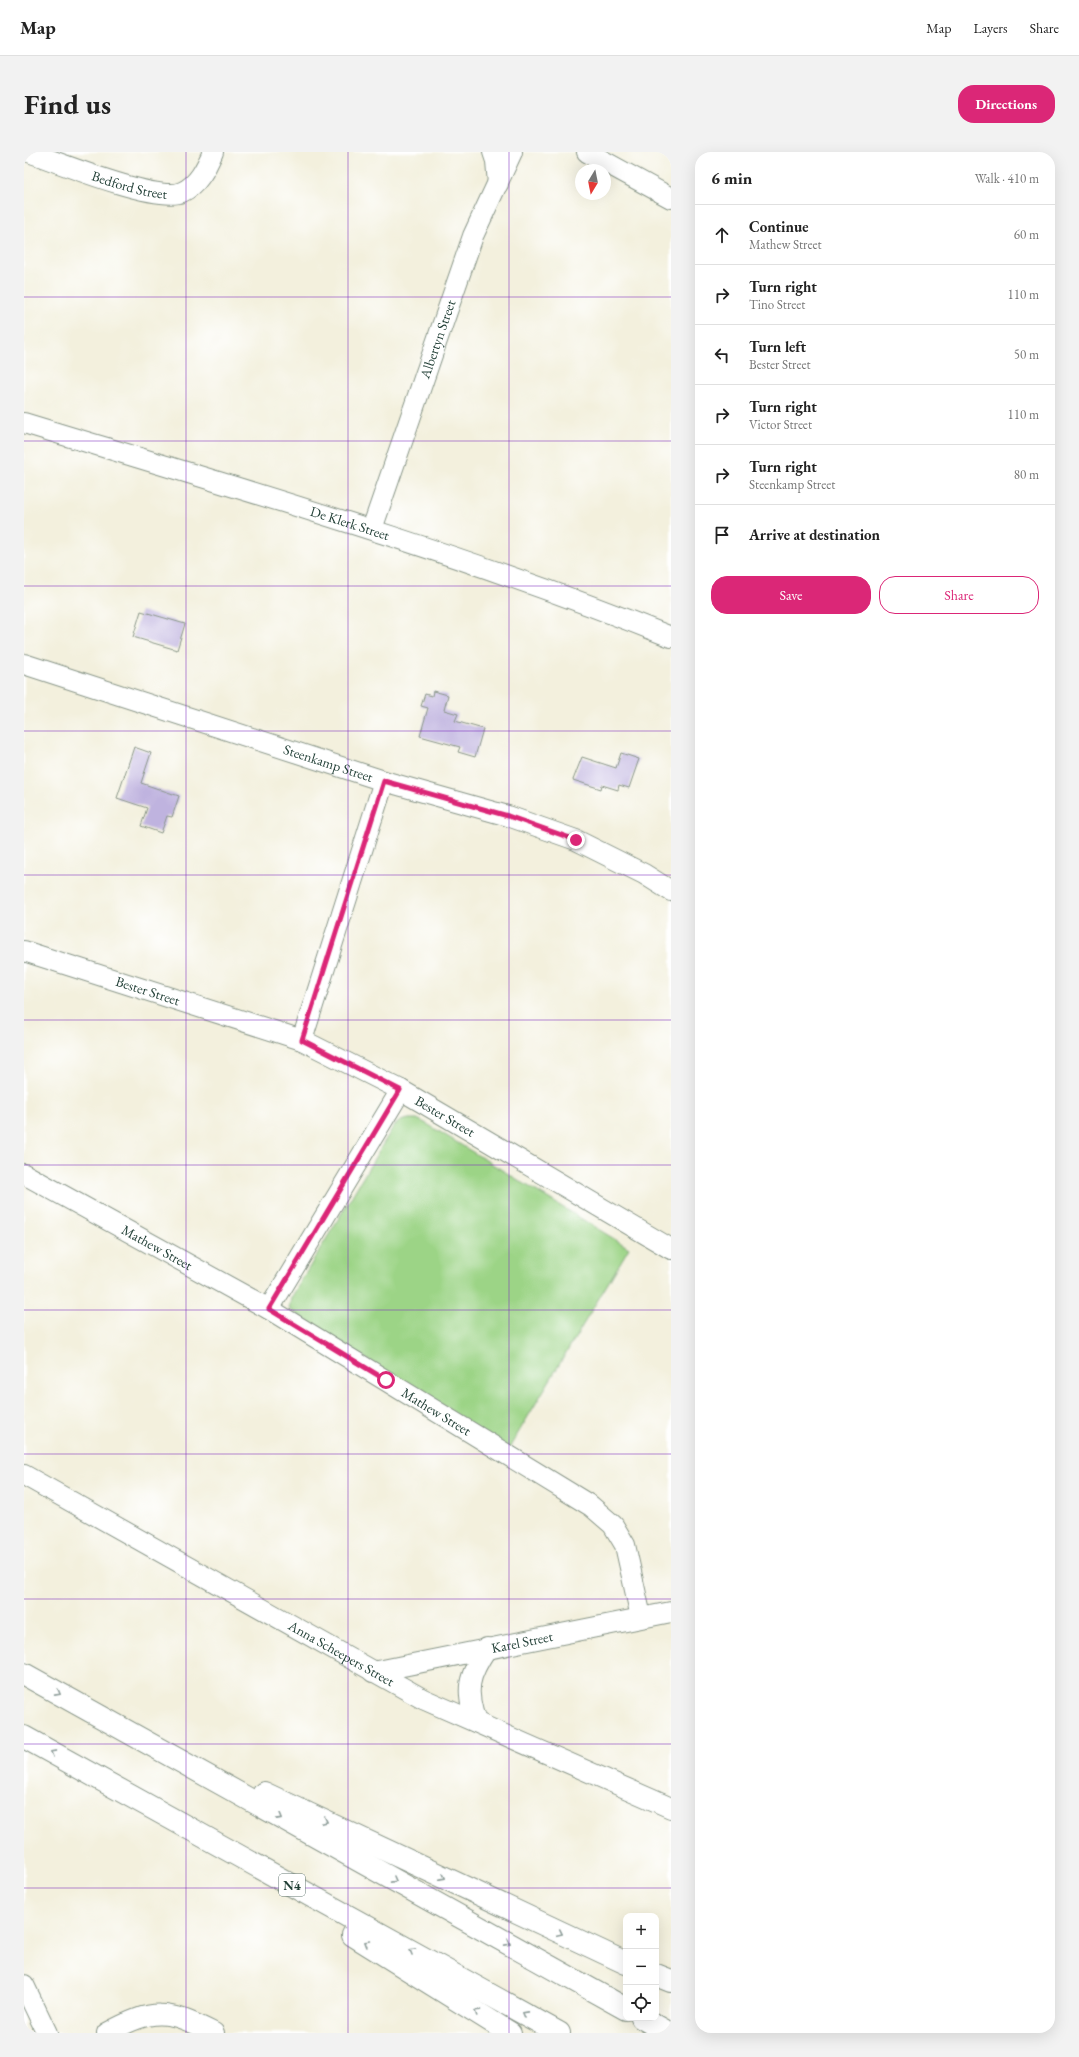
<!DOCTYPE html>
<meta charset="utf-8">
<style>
body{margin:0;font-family:"EB Garamond",serif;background:#f2f2f2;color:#222}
.controls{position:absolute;right:12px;bottom:12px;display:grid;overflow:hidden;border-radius:8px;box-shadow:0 4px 16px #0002}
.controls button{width:36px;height:36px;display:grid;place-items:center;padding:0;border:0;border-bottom:1px solid #e0e0e0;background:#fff;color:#222;font:20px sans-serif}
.compass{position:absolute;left:551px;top:12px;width:36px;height:36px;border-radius:50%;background:#fff;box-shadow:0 4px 16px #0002;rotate:190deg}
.stop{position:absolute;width:12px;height:12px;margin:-9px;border:3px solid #db2777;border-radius:50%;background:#fff}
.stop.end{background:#db2777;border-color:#fff;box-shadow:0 1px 4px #0008}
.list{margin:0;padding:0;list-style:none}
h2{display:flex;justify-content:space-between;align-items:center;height:52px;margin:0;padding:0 16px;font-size:17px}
h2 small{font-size:13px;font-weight:400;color:#767676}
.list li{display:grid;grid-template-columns:26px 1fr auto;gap:12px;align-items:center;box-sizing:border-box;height:60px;padding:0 16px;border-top:1px solid #e0e0e0}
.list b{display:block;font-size:15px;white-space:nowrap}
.list p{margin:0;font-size:13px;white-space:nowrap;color:#767676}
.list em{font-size:13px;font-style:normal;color:#767676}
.actions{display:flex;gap:8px;padding:12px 16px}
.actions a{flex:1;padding:9px 0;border:1px solid #db2777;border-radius:16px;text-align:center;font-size:14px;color:#db2777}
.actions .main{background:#db2777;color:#fff}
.icon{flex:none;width:22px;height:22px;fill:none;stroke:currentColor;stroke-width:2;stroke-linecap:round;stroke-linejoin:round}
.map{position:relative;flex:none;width:647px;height:1881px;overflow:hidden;border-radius:16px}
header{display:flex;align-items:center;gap:24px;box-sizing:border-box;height:56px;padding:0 20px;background:#fff;border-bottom:1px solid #e0e0e0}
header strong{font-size:19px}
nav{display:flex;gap:22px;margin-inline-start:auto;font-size:14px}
.intro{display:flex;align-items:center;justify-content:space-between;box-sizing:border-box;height:96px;padding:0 24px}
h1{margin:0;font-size:28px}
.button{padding:10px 18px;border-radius:16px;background:#db2777;color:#fff;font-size:14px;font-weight:700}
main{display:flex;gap:24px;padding:0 24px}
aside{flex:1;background:#fff;border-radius:16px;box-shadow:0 4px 16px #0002}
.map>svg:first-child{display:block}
</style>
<header>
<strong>Map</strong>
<nav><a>Map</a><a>Layers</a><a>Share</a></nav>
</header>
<div class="intro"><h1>Find us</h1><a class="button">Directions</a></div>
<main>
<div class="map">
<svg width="647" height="1881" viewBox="0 0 647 1881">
<rect width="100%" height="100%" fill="#fff"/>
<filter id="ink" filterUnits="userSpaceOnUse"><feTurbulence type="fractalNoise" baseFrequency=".025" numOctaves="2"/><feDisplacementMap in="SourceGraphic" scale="8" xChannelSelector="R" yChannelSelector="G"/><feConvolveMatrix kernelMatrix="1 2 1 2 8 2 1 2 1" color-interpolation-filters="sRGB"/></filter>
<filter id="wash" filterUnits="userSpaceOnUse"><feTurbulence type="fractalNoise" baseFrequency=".012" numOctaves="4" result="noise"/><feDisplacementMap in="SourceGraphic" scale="16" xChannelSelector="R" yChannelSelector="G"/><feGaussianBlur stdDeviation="0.9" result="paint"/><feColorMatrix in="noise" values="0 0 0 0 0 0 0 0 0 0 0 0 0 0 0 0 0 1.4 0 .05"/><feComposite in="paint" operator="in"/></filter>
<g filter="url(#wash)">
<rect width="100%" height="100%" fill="#f3f0dd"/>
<polygon fill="#9cd486" stroke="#5e885d" points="385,967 393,967 403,972 605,1096 484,1298 265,1157 267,1146 369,975 376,969"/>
<g id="blocks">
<g fill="#bfb3df">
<polygon points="117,459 161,472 153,498 109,485"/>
<polygon points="409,539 424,543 420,558 434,562 431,569 459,577 451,605 434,600 436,595 396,584 404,556 397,554 401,542 408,544"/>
<polygon points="110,595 127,601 117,631 155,644 148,665 143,664 137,681 117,674 123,656 93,646"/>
<polygon points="597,601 615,607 605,636 595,633 594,638 578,633 577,637 549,628 558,605 592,616"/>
</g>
</g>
</g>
<g filter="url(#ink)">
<use href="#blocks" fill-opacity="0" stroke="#899688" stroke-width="1"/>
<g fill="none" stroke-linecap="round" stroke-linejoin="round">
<defs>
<g id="minor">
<path id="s1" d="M 5,0 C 33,10 133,51 158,40 C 174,33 182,16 189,0"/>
<polyline points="469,0 472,9 474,32"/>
<polyline points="563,0 647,46"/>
<path id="s2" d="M 0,271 C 217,337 436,400 647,485"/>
<path id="s3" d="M 348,377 L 449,84 L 488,0"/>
<path id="s4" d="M 0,512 L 360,629 L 484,664 L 552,688 L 620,722 L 647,739"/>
<path id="s5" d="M 0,799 L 278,888 L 377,938 L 647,1097"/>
<polyline points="278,888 360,629"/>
<path id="s6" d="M 0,1022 L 245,1157 L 567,1354 L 589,1373 L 601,1393 L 617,1465"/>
<polyline points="245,1157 377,938"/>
<path id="s7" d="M 0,1323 L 399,1547 L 647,1656"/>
<path id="s8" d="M 349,1520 L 647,1460"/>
<path d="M 452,1570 C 441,1538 444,1524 463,1496"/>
<polyline points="0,1833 23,1881"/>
<path d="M 83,1881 C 129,1856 143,1857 190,1881"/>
</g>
<g id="highway">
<polyline points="0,1522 602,1857"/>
<polyline points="0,1585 535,1881"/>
<polyline points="240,1641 602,1811"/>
<polyline points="329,1783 486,1881"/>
<polyline points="632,1823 647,1829"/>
<polyline points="618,1866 645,1881"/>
</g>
</defs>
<use href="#minor" stroke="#899688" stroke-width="22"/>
<use href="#highway" stroke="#899688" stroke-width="24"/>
<use href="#minor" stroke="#fff" stroke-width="20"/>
<use href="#highway" stroke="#fff" stroke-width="22"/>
</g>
<defs><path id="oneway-chevron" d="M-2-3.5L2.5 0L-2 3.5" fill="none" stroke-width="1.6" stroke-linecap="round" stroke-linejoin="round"/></defs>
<g stroke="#8f9e9a">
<use href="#oneway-chevron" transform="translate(34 1541) rotate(29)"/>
<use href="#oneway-chevron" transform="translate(29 1601) rotate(-151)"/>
<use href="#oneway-chevron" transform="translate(256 1665) rotate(29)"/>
<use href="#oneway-chevron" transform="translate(301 1669) rotate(25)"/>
<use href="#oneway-chevron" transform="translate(419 1725) rotate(26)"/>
<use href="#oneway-chevron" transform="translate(370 1728) rotate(29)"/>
<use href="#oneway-chevron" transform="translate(536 1781) rotate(25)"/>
<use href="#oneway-chevron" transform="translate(343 1791) rotate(-149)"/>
<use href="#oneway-chevron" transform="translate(484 1791) rotate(29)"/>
<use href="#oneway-chevron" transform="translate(388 1799) rotate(-151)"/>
<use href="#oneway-chevron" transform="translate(453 1860) rotate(-147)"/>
<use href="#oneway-chevron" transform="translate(501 1862) rotate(-151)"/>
</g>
</g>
<g fill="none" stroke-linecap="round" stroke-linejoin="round" filter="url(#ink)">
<polyline stroke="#db2777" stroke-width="5" points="362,1228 245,1157 376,938 278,888 360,629 484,664 552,688"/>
</g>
<path fill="none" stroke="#7b2cbf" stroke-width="1" stroke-opacity="0.55" d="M 162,0 L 162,1881M 324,0 L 324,1881M 485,0 L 485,1881M 0,145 L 647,145M 0,289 L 647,289M 0,434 L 647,434M 0,579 L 647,579M 0,723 L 647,723M 0,868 L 647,868M 0,1013 L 647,1013M 0,1158 L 647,1158M 0,1302 L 647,1302M 0,1447 L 647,1447M 0,1592 L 647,1592M 0,1736 L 647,1736"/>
<g text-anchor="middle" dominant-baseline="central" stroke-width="3" stroke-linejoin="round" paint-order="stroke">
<rect fill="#fff" stroke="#627771" stroke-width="1" x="255" y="1722" width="26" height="22" rx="3"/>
<g font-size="13" font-weight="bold" fill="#1f3d34">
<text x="268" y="1733">N4</text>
</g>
<g font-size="14" fill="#1f3d34" stroke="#fff">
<text stroke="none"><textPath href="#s1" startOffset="106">Bedford Street</textPath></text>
<text stroke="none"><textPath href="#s3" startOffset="201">Albertyn Street</textPath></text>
<text stroke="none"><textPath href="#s2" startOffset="341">De Klerk Street</textPath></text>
<text stroke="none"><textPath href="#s4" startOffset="320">Steenkamp Street</textPath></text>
<text stroke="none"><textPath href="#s5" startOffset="130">Bester Street</textPath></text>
<text stroke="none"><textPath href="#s5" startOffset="454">Bester Street</textPath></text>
<text stroke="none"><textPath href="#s6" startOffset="152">Mathew Street</textPath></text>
<text stroke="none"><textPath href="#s6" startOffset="476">Mathew Street</textPath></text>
<text stroke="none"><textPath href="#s8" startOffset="152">Karel Street</textPath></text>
<text stroke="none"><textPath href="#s7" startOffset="364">Anna Scheepers Street</textPath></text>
</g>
</g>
</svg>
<div class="controls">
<button>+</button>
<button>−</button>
<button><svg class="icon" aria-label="locate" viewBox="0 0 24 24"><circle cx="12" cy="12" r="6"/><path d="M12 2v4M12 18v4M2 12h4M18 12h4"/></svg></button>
</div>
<svg class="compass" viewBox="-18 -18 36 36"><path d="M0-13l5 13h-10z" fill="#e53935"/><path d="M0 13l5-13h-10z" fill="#767676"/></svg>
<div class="stop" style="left:362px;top:1228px"></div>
<div class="stop end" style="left:552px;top:688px"></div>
</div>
<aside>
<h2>6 min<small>Walk · 410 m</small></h2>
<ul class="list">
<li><svg class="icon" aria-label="ahead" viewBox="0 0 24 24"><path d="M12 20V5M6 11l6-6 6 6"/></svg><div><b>Continue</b><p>Mathew Street</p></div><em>60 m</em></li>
<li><svg class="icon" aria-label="right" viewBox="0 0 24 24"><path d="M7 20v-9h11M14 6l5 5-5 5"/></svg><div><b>Turn right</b><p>Tino Street</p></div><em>110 m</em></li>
<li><svg class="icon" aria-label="left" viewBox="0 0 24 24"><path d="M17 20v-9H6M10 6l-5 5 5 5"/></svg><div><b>Turn left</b><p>Bester Street</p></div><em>50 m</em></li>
<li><svg class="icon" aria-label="right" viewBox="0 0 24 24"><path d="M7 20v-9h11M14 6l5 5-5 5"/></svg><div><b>Turn right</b><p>Victor Street</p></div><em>110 m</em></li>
<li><svg class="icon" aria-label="right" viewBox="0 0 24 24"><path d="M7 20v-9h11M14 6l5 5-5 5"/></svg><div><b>Turn right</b><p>Steenkamp Street</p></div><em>80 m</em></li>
<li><svg class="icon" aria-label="arrive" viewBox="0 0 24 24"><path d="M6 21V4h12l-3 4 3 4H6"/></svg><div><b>Arrive at destination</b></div></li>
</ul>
<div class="actions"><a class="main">Save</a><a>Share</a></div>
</aside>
</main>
